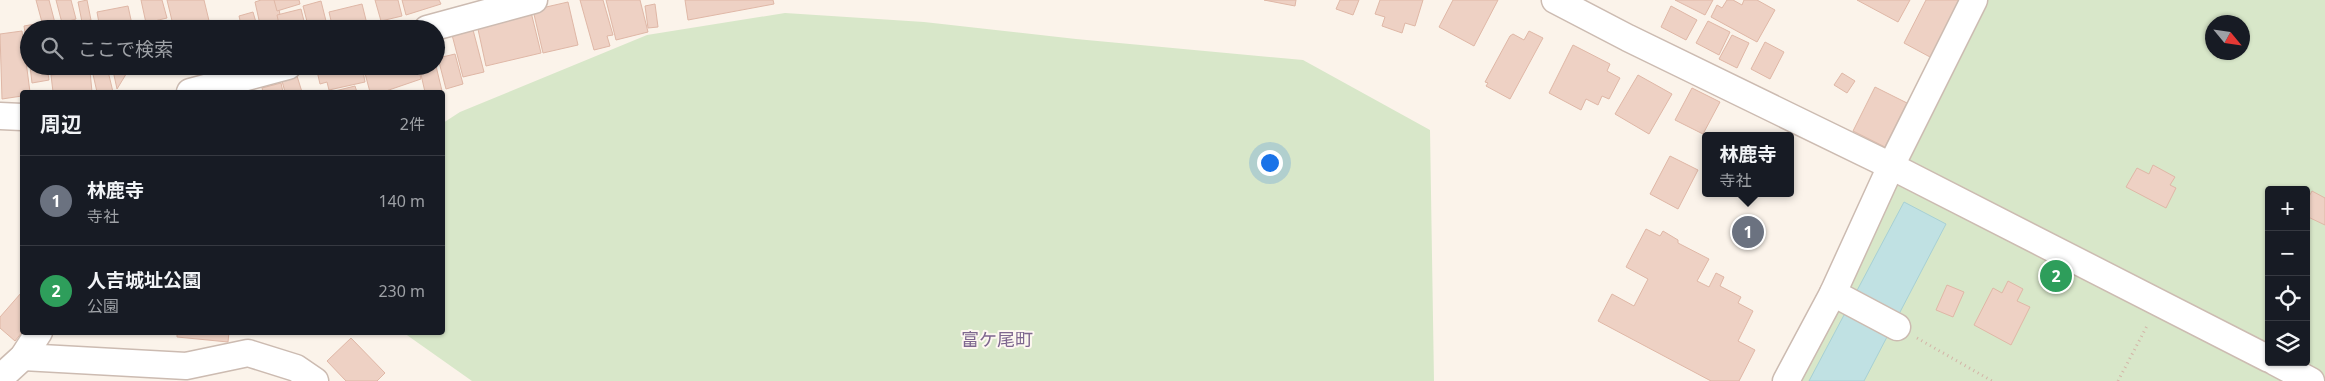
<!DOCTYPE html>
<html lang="ja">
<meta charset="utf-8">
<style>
body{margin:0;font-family:"Noto Sans","Noto Sans JP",sans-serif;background:#20242c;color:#f1f3f6}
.controls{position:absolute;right:15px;bottom:15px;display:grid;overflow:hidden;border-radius:5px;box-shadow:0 1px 4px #0004}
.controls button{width:45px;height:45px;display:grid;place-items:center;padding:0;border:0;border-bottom:1px solid #363941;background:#171b24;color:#f1f3f6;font:25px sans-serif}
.compass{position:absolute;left:2205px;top:15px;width:45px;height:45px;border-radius:50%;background:#171b24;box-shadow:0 1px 4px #0004;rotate:119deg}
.you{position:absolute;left:1269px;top:162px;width:18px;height:18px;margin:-12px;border:4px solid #fff;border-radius:50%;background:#1a73e8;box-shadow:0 0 0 8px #1a73e833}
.badge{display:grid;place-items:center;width:32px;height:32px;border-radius:50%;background:#d86d5c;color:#fff;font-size:16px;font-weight:700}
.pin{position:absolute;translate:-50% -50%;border:2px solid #fff;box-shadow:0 1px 5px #0006}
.popup{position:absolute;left:1702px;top:132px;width:92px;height:65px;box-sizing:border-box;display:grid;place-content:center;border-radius:5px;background:#171b24;filter:drop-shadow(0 1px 4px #0005);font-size:16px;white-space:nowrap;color:#9ea1a6}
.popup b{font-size:19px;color:#f1f3f6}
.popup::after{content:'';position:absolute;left:50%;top:100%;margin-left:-10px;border:10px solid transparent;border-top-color:#171b24}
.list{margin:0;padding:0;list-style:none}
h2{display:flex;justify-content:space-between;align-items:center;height:65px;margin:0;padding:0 20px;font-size:21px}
h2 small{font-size:16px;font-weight:400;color:#9ea1a6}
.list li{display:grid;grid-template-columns:32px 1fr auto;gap:15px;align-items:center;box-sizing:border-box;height:90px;padding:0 20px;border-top:1px solid #363941}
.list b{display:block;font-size:19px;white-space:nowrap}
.list p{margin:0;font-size:16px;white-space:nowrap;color:#9ea1a6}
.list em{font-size:16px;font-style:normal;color:#9ea1a6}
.icon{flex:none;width:28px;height:28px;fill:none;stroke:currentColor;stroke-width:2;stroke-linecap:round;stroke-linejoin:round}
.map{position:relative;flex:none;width:2325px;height:381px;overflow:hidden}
.search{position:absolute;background:#171b24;box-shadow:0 1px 4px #0004;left:20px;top:20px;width:425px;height:55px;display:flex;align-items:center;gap:12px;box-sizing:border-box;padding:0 18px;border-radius:28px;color:#9ea1a6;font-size:19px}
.panel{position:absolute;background:#171b24;box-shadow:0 1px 4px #0004;left:20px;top:90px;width:425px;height:245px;border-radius:5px}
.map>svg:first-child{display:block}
</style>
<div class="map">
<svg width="2325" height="381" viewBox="0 0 2325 381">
<rect width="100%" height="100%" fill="#fbf3ea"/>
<g fill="#d8e7c9" fill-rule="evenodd">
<path d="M 1981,0 L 2325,0 L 2325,381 L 1787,381 ZM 2212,22 L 2242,22 L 2242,52 L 2212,52 ZM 2269,190 L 2306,190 L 2306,362 L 2269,362 Z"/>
<polygon points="785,13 924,22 1076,39 1303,60 1430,130 1434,381 472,381 404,333 442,332 443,123 460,112 647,35"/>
</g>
<polygon fill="#c0e1e3" stroke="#a7d0d4" points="1904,202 1946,224 1864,381 1809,381"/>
<g fill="#eed1c4" stroke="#dfb7a6">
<polygon points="36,0 49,0 55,23 43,26"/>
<polygon points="56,0 71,0 76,19 62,23"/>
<polygon points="87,0 91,20 82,22 78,2"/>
<polygon points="141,0 162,0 167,18 146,23"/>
<polygon points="167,0 204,0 211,29 174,29"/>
<polygon points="261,0 277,0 283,29 261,29 255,2"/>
<polygon points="274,0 299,0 300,4 277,11"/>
<polygon points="375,0 398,0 402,16 381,21"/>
<polygon points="402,0 439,0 441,4 406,15"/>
<polygon points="580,0 603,0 613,35 607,36 610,46 594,50"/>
<polygon points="606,0 640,0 648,32 616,40"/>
<polygon points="685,0 773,0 774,4 688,20"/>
<polygon points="1264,0 1296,0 1295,6"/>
<polygon points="1340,0 1359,0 1353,15 1336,9"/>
<polygon points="1380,0 1423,0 1415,26 1405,23 1402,33 1382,26 1385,17 1375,14"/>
<polygon points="1453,0 1498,0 1474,46 1439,27"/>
<polygon points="1675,0 1713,0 1705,15"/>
<polygon points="1727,0 1733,0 1742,5 1744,0 1757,0 1775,10 1757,42 1711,17 1717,5 1722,8"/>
<polygon points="1857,0 1910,0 1898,22"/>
<polygon points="1926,0 1960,0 1930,57 1904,43"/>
<polygon points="321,1 328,29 309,29 303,6"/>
<polygon points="568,2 578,45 543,53 533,10"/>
<polygon points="362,4 368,28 333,29 329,12"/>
<polygon points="655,4 658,27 648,28 645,6"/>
<polygon points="128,6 133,29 100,29 97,12"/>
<polygon points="1671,6 1697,20 1686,40 1661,27"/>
<polygon points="530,8 541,53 486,66 476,20"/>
<polygon points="301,9 306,29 280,29 277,15"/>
<polygon points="253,12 258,29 242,29 239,16"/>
<polygon points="1708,21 1730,32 1719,55 1696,43"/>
<polygon points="41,23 42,29 29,29 29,60 24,26"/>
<polygon points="472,26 484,72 463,77 451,31"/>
<polygon points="22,31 30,92 22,92 22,96 2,99 0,34"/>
<polygon points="1529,31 1543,38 1510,99 1486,86 1488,83 1485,82 1510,36 1513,34 1524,40"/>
<polygon points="1732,35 1749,43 1737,68 1719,59"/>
<polygon points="1765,42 1784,52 1770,79 1751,69"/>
<polygon points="1573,45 1610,64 1607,71 1620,78 1609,99 1602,96 1598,105 1586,99 1581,110 1549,93"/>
<polygon points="455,54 463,84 446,89 438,58"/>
<polygon points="30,66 47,66 49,80 32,83"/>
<polygon points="112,66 131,66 117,89"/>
<polygon points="337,66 362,66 365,82 329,90 327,82 320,84 317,71"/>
<polygon points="363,66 418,66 421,79 383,92 370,92"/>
<polygon points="419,66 436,66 442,91 425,92"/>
<polygon points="107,67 113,92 97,92 92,70"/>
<polygon points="90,71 92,92 53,92 51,75"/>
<polygon points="1842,73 1855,81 1847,93 1834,85"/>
<polygon points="1638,75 1672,94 1649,134 1615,114"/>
<polygon points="297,76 302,92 285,92 282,81"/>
<polygon points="281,83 283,92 263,92 262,88"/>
<polygon points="355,86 357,92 331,92"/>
<polygon points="1875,87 1907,103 1885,147 1853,131"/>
<polygon points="1692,88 1720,102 1703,134 1675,120"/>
<polygon points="1670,156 1698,170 1678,209 1650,194"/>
<polygon points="2153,165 2175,177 2170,185 2176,188 2166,208 2126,187 2137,168 2149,174"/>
<polygon points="2312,191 2325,198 2325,225 2306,216 2306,202"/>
<polygon points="1646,229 1660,236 1663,231 1678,240 1678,243 1709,259 1697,281 1709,287 1716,273 1724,277 1720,286 1741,297 1738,303 1753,311 1738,341 1755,350 1739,381 1711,381 1598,321 1612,294 1634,306 1648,279 1626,267"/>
<polygon points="2008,281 2023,289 2017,301 2030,307 2011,345 1974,325 1993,288 2002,293"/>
<polygon points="1947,285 1964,292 1953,317 1936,310"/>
<polygon points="21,293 22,332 15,341 0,328 0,317"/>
<polygon points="177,332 229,332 228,342 177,337"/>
<polygon points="351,338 385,373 377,381 346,381 327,361"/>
</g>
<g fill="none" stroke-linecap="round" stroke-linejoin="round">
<defs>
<g id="minor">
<polyline points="1555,0 1628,38 1891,166 2269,359"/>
<polyline points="427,29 534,0"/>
<polyline points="190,92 288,66"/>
<polyline points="0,116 22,117"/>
<polyline points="1833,293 1897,327"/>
<polyline points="23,357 186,366 248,353 296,368 315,381"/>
<polyline points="2275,362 2311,381"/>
<polyline points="0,378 23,357 39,332"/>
<polyline points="1786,381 1833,293 1891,166 1974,0"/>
</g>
</defs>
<use href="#minor" stroke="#ccbbb1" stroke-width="29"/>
<g stroke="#d3b4a7" stroke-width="3" stroke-dasharray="1 4" stroke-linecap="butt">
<polyline points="1917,338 1992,381"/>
<polyline points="2118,381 2148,324"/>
</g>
<use href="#minor" stroke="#fff" stroke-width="26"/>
</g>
<g text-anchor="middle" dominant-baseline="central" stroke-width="4" stroke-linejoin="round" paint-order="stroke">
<g font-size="18" fill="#7e678f" stroke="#fdf7f0">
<text x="997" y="339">富ケ尾町</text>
</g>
</g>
</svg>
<div class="controls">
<button>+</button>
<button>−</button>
<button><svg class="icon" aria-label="locate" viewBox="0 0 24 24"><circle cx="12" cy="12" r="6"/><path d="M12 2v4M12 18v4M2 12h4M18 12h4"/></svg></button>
<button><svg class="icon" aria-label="layers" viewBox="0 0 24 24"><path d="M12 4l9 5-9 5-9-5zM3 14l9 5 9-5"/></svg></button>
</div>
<svg class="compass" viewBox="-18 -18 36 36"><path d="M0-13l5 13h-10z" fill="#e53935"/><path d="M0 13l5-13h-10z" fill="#9ea1a6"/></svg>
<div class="you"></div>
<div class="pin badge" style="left:1748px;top:232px;background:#6b7280">1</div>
<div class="popup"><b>林鹿寺</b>寺社</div>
<div class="pin badge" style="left:2056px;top:276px;background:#2e9e5b">2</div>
<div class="search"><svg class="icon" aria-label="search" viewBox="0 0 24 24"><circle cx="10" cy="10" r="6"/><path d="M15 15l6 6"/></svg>ここで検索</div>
<section class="panel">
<h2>周辺<small>2件</small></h2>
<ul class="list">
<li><span class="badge" style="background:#6b7280">1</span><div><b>林鹿寺</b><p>寺社</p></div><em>140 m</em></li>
<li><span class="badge" style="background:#2e9e5b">2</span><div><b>人吉城址公園</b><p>公園</p></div><em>230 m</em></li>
</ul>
</section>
</div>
